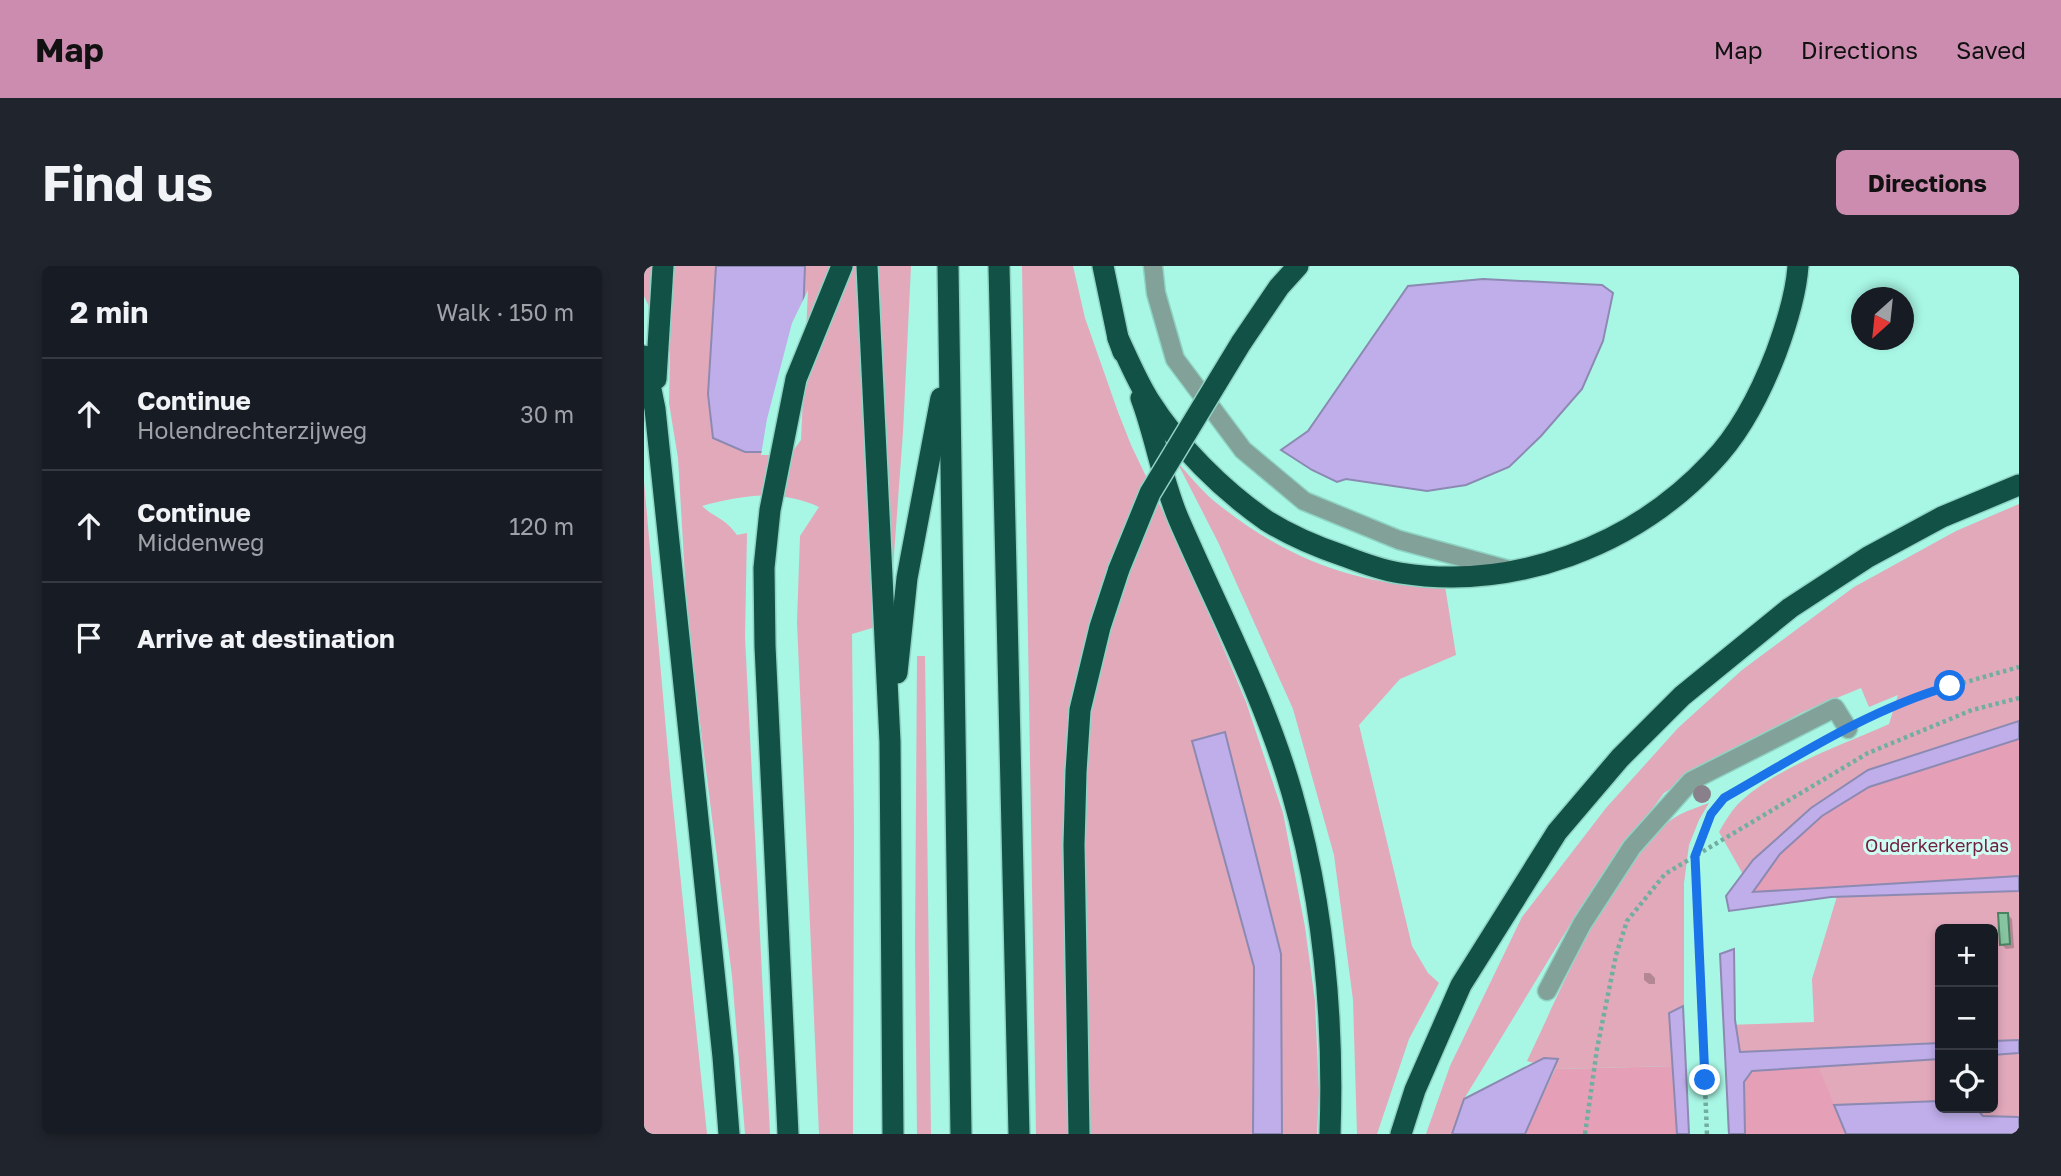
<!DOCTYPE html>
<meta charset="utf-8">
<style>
body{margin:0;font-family:"Golos Text",sans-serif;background:#20242c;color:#f1f3f6}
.controls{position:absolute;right:21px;bottom:21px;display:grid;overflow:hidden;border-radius:10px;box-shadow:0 4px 10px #0003}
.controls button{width:63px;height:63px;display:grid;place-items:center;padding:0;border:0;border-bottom:2px solid #363941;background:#171b24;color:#f1f3f6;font:35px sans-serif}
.compass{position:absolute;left:1207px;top:21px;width:63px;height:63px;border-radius:50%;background:#171b24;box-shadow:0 4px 10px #0003;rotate:207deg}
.stop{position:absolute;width:21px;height:21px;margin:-16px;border:5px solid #1a73e8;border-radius:50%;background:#fff}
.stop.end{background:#1a73e8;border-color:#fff;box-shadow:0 2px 7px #0008}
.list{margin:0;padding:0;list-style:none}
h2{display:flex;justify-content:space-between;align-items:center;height:91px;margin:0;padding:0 28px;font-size:30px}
h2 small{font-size:23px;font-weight:400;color:#9ea1a6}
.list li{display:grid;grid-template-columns:46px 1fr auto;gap:21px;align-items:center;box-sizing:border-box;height:112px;padding:0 28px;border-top:2px solid #363941}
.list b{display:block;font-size:26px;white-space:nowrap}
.list p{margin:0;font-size:23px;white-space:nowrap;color:#9ea1a6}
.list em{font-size:23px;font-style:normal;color:#9ea1a6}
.icon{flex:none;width:38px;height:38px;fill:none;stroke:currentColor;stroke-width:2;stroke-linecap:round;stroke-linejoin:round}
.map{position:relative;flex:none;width:1375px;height:868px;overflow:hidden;border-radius:10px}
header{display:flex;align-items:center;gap:42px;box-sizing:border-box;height:98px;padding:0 35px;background:#cc8caf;color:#111}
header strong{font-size:33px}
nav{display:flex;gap:38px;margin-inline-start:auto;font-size:24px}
.intro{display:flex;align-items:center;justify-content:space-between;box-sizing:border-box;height:168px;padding:0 42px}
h1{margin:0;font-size:49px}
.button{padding:18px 32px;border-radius:10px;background:#cc8caf;color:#111;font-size:24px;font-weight:700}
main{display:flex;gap:42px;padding:0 42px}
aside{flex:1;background:#171b24;border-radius:10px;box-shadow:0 4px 10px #0003}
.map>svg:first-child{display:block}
</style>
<header>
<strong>Map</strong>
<nav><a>Map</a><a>Directions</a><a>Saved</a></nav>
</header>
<div class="intro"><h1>Find us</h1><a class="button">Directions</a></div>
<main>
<aside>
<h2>2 min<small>Walk · 150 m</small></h2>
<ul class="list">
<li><svg class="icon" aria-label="ahead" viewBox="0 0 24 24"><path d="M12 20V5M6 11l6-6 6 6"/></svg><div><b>Continue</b><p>Holendrechterzijweg</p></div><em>30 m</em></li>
<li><svg class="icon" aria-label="ahead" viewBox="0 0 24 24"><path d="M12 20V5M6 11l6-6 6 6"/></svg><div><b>Continue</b><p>Middenweg</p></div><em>120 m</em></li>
<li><svg class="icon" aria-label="arrive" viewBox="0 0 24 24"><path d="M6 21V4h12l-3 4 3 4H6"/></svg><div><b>Arrive at destination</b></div></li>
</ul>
</aside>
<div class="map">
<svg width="1375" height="868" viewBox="0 0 1375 868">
<rect width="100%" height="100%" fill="#a8f6e4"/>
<g fill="#e2a9bb" fill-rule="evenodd">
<path d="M 0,0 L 267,0 L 259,166 L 245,357 L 208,368 L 210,563 L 209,868 L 175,868 L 153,356 L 156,270 L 175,241 C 136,223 98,229 58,240 C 72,253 81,252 93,269 L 103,267 L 101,371 L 126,868 L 101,868 L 88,710 L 44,362 L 34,192 L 25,137 L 26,86 L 0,30 Z"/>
<polygon points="378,0 429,0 441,52 474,146 487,179 544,298 602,436 639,547 661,661 671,735 675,827 673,868 392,868"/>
<path d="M 533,196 C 545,209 557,224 570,235 C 639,291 712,321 801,320 L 812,389 L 756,413 L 715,459 L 768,680 L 784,707 L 795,717 L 765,773 L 733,868 L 713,868 L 709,734 L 690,589 L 649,443 L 574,276 Z"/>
<polygon points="0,215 27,520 63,868 0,868"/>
<path d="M 1375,238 L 1375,868 L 1173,868 L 1082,798 L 1082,759 L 1170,756 L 1168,713 L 1226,521 L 1178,550 L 1109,626 L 1075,566 C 1080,557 1086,547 1093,539 C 1132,501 1196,480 1245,458 L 1254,429 L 1225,441 L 1217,422 L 1159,446 L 1068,496 L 1020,527 L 938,639 L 820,833 L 808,868 L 782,868 L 806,800 L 878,651 L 962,542 L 1034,462 L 1098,404 L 1210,321 L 1312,265 ZM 1296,663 L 1349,663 L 1349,842 L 1296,842 Z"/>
<polygon points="273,390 281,390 287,868 273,868 271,679"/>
<path d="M 1065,537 L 1055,554 L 1045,579 L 1040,617 L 1040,778 L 1030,800 L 911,803 L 883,795 C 913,733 976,581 1035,549 C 1044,544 1055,541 1065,537 Z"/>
</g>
<g fill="#e5a0b7">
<polygon points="1375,473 1375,610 1109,626 1136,588 1178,550 1225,521"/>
<polygon points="1082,798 1174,799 1202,868 1084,868"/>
<polygon points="1030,800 1033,868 881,868 911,803"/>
</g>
<g fill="#bfaeea" stroke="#8c8ab2" stroke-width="2">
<polygon points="72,0 161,0 154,174 145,186 101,186 69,172 64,128"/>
<polygon points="839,13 958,19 969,27 959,75 938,123 897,170 865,201 822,219 783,225 702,213 693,216 668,204 637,184 664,165 764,20"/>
<polygon points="1375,455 1375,473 1225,521 1178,550 1136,588 1109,626 1375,610 1375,625 1187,631 1085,645 1082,630 1109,594 1167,542 1224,504"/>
<polygon points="581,466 637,688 638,868 609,868 610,701 548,475"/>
<polygon points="1090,683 1091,754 1096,786 1296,777 1296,793 1108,805 1100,816 1101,868 1085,868 1076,688"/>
<polygon points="1039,740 1045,868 1033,868 1025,747"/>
<polygon points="1375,774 1375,787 1349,789 1349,775"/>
<polygon points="900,792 914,793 881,868 808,868 820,833"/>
<polygon points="1296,835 1296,842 1332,842 1339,850 1375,851 1375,868 1202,868 1190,839"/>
</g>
<polygon fill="#a8f6e4" points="164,24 157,174 146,189 117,189 123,153 148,57"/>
<g fill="#0003">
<polygon points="1364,649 1368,653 1370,682 1362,683 1357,678"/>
<polygon points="1000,707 1006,707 1011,712 1011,718 1005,718 1000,714"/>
</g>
<polygon fill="#87c4a0" stroke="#498362" stroke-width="2" points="1354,647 1364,647 1366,678 1356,679"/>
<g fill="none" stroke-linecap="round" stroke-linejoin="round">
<defs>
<g id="minor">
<polyline points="509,0 512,27 531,93 599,184 660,235 755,274 865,304"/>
<polyline points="903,725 938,658 988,581 1047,515 1191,442 1204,463"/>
</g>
<g id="highway">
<polyline points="223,0 246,476 249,868"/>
<polyline points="304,0 317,868"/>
<polyline points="355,0 375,868"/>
<polyline points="459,0 474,72 479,86"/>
<path d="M 474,72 C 484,93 493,115 505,134 C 534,180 578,224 623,255 C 647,270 673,281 700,290 C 718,297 737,304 756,307 C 870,325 990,280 1068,196 C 1097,166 1117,126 1132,87 C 1142,60 1152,29 1154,0"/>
<polyline points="597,77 635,21 654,0"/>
<polyline points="0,90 11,143 79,791 85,868"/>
<polyline points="12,113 19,0"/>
<path d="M 497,132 C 512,172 518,215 535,254 C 574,344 621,432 648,527 C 680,638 690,753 686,868"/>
<polyline points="253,407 263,312 297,132"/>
<polyline points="144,868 121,380 120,302 126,244 152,113 198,0"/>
<polyline points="435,868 430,579 432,506 436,444 456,361 475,303"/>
<polyline points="757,868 771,824 817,719 913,566 976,492 1038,430 1146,342 1224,291 1298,251 1375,219"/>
</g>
</defs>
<use href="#minor" stroke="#8ed3c3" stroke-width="21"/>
<use href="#highway" stroke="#8ed3c3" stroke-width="24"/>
<g stroke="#71aea0" stroke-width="4.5" stroke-dasharray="3.5 3.5" stroke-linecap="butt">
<polyline points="1221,455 1283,427 1375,401"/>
<polyline points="941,868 953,783 972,689 983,655 1021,608 1224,487 1328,444 1375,432"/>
<polyline points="1063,868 1051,590 1067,548 1080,532 1188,472"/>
</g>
<use href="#minor" stroke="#82a199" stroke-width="18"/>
<use href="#highway" stroke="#125146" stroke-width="21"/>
<defs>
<polyline id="highway-bridge" points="475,303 506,227 597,77"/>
</defs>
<use href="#highway-bridge" stroke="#8ed3c3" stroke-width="24" stroke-linecap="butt"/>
<use href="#highway-bridge" stroke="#125146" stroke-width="21"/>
</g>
<circle fill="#89808b" cx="1058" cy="528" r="9"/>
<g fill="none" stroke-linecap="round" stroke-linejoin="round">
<path stroke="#1a73e8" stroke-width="9" d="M 1061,814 L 1051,590 L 1067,548 L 1080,532 C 1152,491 1226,443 1306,420"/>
</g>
<g text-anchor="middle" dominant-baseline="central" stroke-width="6" stroke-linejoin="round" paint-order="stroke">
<g font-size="18" fill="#702042" stroke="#d0fdf1">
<text x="1293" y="579">Ouderkerkerplas</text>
</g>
</g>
</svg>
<div class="controls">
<button>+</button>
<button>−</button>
<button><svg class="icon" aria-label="locate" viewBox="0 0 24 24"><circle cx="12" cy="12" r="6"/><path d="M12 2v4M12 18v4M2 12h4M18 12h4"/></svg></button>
</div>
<svg class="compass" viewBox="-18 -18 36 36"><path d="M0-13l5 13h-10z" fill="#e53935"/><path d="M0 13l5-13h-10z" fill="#9ea1a6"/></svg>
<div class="stop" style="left:1306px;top:420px"></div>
<div class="stop end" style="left:1061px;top:814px"></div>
</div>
</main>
